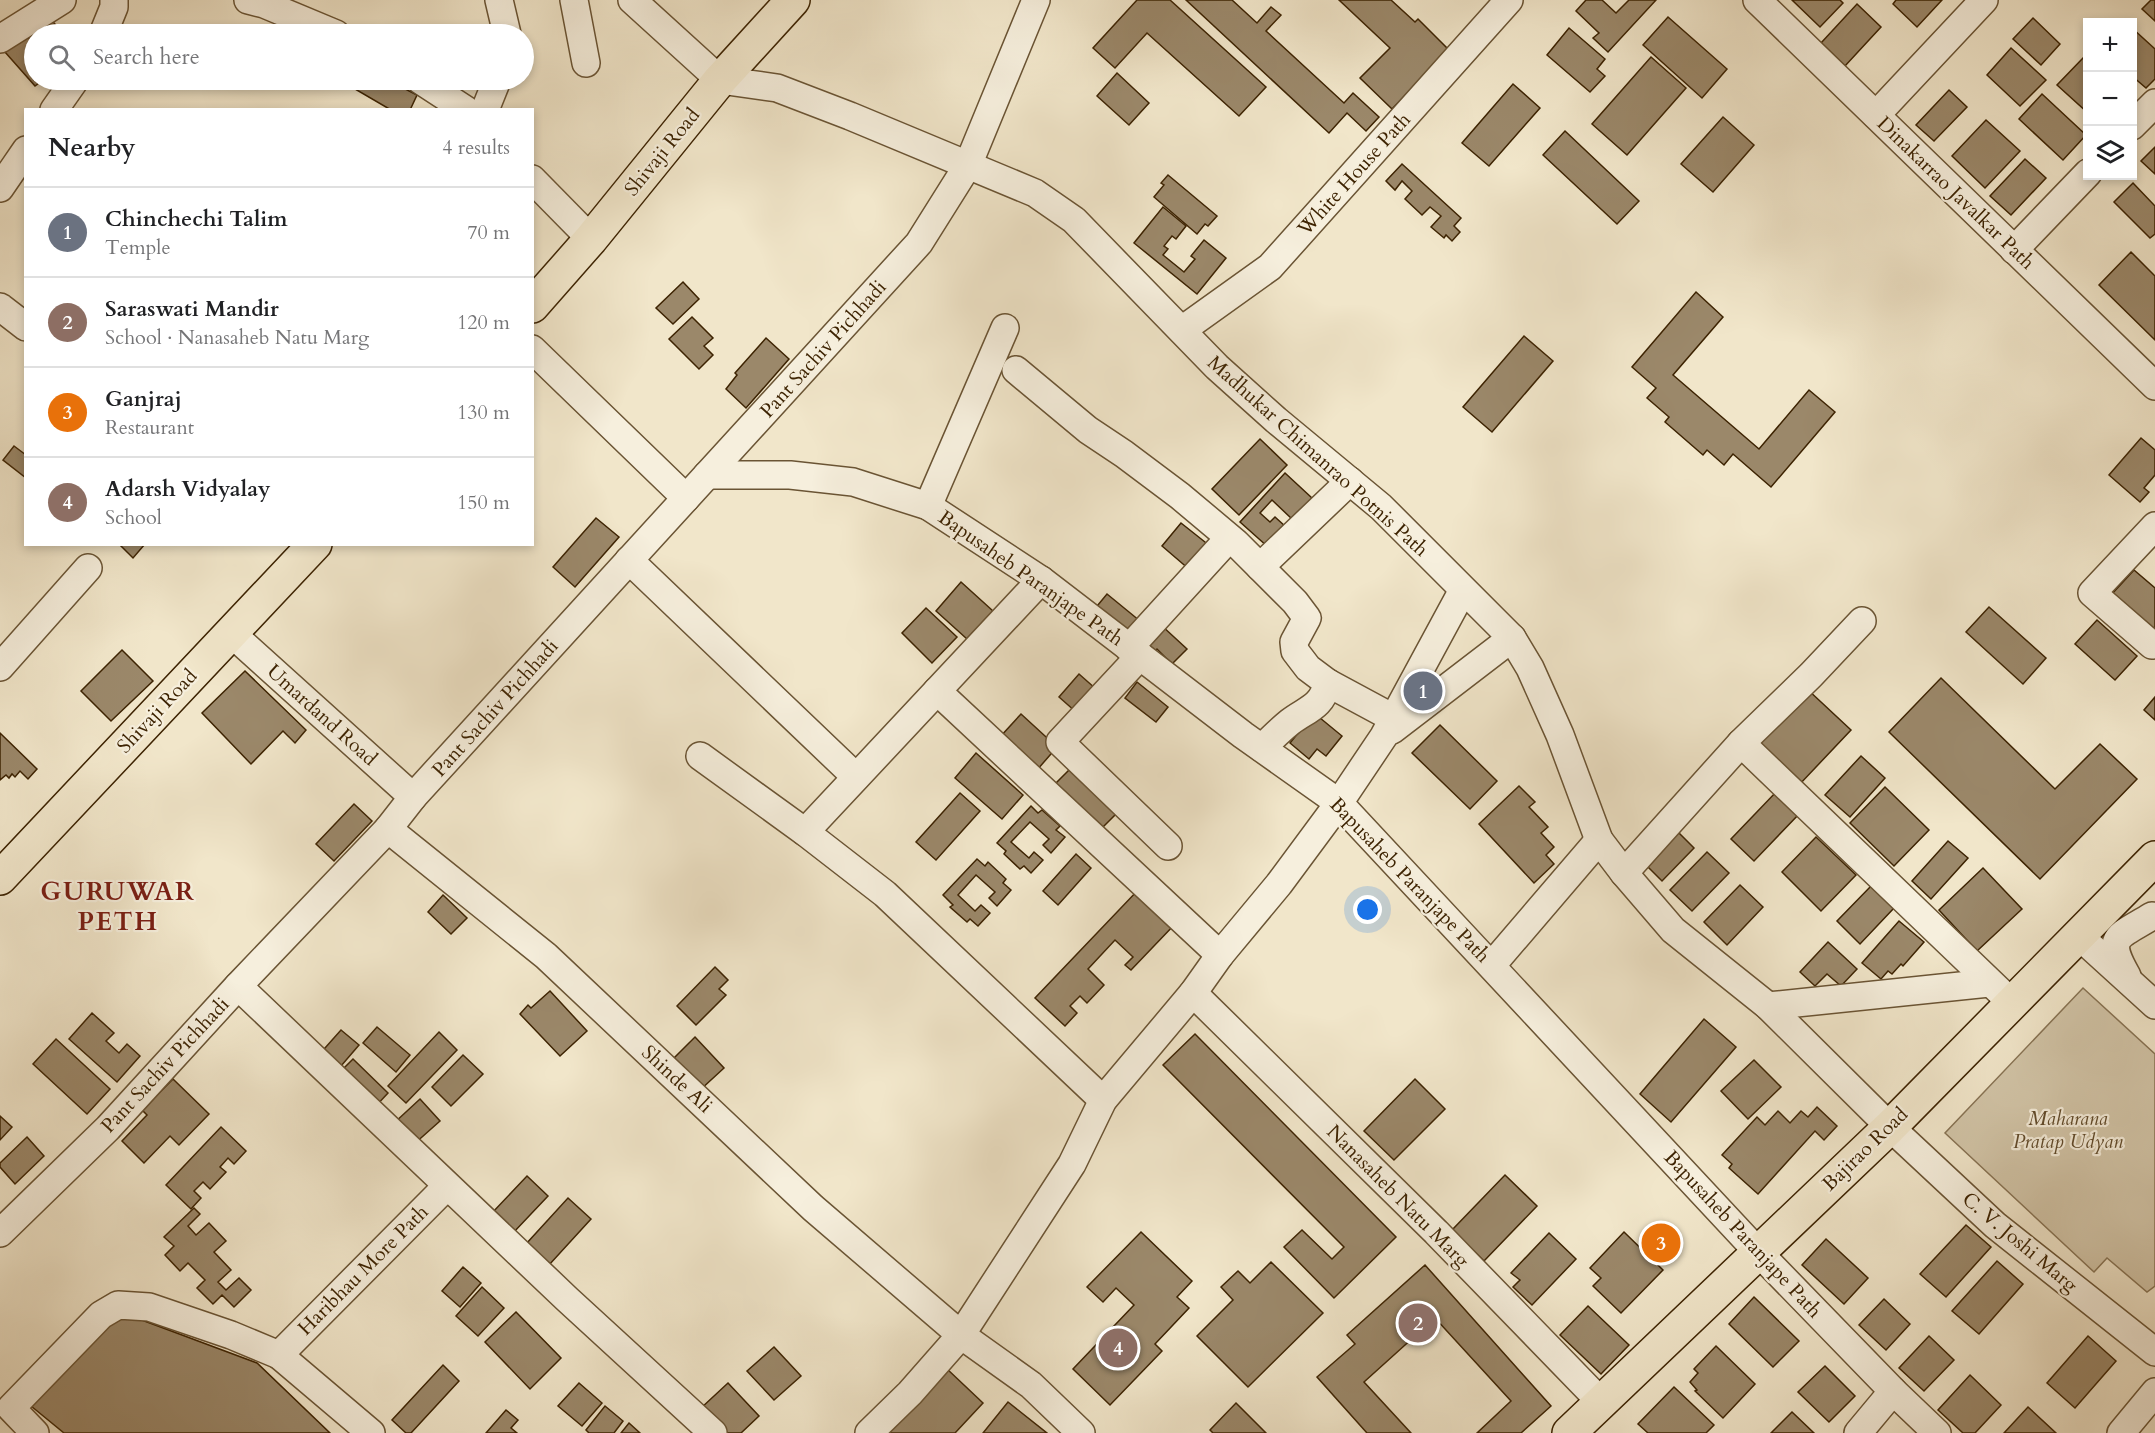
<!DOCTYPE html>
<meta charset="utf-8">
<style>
body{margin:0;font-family:Cardo,serif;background:#f2f2f2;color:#202124}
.controls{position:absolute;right:18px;top:18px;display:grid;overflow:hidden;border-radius:0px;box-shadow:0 3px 9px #0003}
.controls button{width:54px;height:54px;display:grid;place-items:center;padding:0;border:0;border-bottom:2px solid #e0e0e0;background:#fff;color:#202124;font:30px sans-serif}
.you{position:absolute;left:1368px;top:910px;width:21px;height:21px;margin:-15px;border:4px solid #fff;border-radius:50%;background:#1a73e8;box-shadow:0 0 0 9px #1a73e833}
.badge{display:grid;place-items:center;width:39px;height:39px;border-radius:50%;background:#8f2418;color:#fff;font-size:20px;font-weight:700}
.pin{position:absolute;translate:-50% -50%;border:3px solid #fff;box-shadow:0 2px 6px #0006}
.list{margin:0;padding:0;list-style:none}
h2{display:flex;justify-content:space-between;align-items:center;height:78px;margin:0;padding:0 24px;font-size:26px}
h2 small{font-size:20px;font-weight:400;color:#757577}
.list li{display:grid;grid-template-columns:39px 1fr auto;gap:18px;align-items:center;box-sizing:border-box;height:90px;padding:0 24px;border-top:2px solid #e0e0e0}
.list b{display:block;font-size:22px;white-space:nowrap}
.list p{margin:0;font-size:20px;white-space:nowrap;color:#757577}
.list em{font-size:20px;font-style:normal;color:#757577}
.icon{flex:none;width:33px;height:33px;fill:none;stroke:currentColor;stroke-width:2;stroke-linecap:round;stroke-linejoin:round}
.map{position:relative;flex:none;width:2155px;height:1433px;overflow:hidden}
.search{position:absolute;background:#fff;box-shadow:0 3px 9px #0003;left:24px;top:24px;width:510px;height:66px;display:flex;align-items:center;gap:15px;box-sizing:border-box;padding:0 21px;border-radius:33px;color:#757577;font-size:22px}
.panel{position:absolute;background:#fff;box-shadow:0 3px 9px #0003;left:24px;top:108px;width:510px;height:438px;border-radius:0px}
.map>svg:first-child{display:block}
</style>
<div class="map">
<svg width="2155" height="1433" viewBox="0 0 2155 1433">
<rect width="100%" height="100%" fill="#f1e6ca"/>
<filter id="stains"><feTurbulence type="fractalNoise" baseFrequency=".00333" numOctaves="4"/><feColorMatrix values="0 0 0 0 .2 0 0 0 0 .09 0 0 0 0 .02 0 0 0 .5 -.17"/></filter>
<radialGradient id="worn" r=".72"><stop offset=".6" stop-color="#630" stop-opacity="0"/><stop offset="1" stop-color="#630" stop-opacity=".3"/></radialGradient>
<polygon fill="#d2c5a8" stroke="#887455" stroke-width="1.5" points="2083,988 2155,1054 2155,1286 2147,1292 2107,1258 2094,1272 1945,1133"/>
<g fill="#9b886a" stroke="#3d2302" stroke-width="1.5">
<polygon points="1137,0 1170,0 1266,87 1239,116 1147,33 1115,68 1093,48"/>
<polygon points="1186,0 1232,0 1257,23 1271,7 1281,15 1266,31 1344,103 1353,93 1379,117 1366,131 1347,113 1329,133"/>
<polygon points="1339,0 1391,0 1415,22 1418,19 1449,50 1392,109 1360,78 1390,48"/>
<polygon points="1586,0 1602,0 1616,13 1629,0 1656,0 1608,52 1593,38 1599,33 1576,11"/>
<polygon points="1792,0 1840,0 1843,3 1820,27"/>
<polygon points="1896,0 1942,0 1917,27 1893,4"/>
<polygon points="2151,0 2155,0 2155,21 2142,9"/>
<polygon points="1857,4 1881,27 1845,66 1821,43"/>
<polygon points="44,12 64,34 34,34 34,36 27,28"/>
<polygon points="1668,17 1727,69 1702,98 1643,45"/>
<polygon points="2033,18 2060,44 2041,65 2013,39"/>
<polygon points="1569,28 1605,59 1597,69 1605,76 1590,92 1547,55"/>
<polygon points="2132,28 2155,49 2155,79 2146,88 2132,76"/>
<polygon points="25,34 34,44 34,80 43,80 35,86 5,52"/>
<polygon points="2011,48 2046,80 2020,106 1987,75"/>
<polygon points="1651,57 1686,88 1627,155 1592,124"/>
<polygon points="2084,57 2088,60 2088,113 2057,85"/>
<polygon points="1117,73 1149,103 1129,125 1097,96"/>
<polygon points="361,80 388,80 417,95 410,110 391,110 355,89"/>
<polygon points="1513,84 1540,108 1489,166 1462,143"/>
<polygon points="1949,90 1967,107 1934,141 1916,125"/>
<polygon points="2042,94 2086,135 2063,160 2019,119"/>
<polygon points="1723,117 1754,145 1713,192 1681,164"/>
<polygon points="1986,120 2020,151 1985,188 1952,156"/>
<polygon points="1565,131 1639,201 1617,224 1543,155"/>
<polygon points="2155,147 2155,174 2141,161"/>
<polygon points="2025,159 2046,178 2011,215 1990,196"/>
<polygon points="1402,164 1461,218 1454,226 1460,232 1452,241 1446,235 1444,238 1431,227 1441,216 1430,207 1422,215 1405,199 1412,191 1402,181 1395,190 1386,181"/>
<polygon points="1168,175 1217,216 1208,226 1205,224 1197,234 1154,197 1164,185 1161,183"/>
<polygon points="2133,183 2155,206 2155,234 2150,238 2114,202"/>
<polygon points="1163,207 1186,226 1176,239 1172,236 1164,246 1168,249 1163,255 1184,272 1195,259 1191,256 1204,240 1226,258 1197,294 1134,243"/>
<polygon points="2131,252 2155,276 2155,340 2099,285"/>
<polygon points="683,282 699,299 673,324 656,308"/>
<polygon points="1696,292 1723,317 1673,375 1759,449 1809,390 1835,412 1771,487 1733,454 1724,465 1707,450 1703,455 1665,422 1669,417 1647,398 1656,388 1632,367"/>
<polygon points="692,317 713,338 704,346 713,355 699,369 669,339"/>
<polygon points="1524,336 1553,361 1492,432 1463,407"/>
<polygon points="766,338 789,359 746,408 726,389 737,375 735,373"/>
<polygon points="2141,438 2155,450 2155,475 2144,488 2149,492 2140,502 2109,475"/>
<polygon points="1260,439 1287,465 1239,515 1212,489"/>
<polygon points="14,446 26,455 26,478 3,460"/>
<polygon points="1285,473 1312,498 1293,520 1272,500 1260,513 1270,522 1275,517 1286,527 1268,547 1240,522"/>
<polygon points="596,518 619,537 575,587 553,567"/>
<polygon points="1181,523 1210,546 1190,570 1162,546"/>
<polygon points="119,544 145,544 133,558"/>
<polygon points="2134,570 2155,588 2155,634 2111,595"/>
<polygon points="961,582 993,611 967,639 936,611"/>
<polygon points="1107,594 1140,621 1126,638 1093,611"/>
<polygon points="1989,607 2046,658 2023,684 1966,632"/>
<polygon points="926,608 957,637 932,663 902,633"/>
<polygon points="2097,620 2137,656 2115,680 2075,644"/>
<polygon points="1161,625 1187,649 1172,664 1157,649 1152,655 1142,646"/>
<polygon points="122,650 153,681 111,721 81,691"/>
<polygon points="245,671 306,730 295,743 283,731 251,764 202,713"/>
<polygon points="1079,674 1096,689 1076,712 1059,697"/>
<polygon points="1941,678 2055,789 2100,744 2137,779 2040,879 1889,732"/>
<polygon points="1137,682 1168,707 1156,722 1125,698"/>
<polygon points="1806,688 1851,730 1799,785 1755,742"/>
<polygon points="2155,697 2155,720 2144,710"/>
<polygon points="1314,713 1342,736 1326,756 1317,749 1309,759 1290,743"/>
<polygon points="1021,714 1057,747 1037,770 1000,737"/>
<polygon points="1440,725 1497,781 1470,809 1412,753"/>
<polygon points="0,733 37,769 28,779 20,771 15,777 12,774 9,778 6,775 0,780"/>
<polygon points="976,753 1023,795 1002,819 955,778"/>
<polygon points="1861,756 1885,778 1850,817 1825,795"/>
<polygon points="1072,767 1118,812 1098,832 1053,786"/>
<polygon points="1519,786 1535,802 1529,807 1548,827 1541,833 1554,847 1546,855 1554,864 1534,883 1479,824"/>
<polygon points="1885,787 1929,830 1894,866 1850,823"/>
<polygon points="1777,791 1800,813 1754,861 1731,839"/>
<polygon points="960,793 980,811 936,860 916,842"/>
<polygon points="354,804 372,821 334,861 316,844"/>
<polygon points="1031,806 1038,813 1042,810 1060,826 1056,830 1065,837 1051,853 1043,845 1049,839 1030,822 1011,842 1029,858 1034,852 1043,860 1031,873 1024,866 1020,869 1004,854 1006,851 997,843"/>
<polygon points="1676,830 1694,848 1662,881 1644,863"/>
<polygon points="1816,837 1856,875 1821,911 1782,872"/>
<polygon points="1948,841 1968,858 1931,899 1912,881"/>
<polygon points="1707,852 1729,873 1692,911 1670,890"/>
<polygon points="1076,854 1091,868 1058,905 1043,891"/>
<polygon points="977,859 985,866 988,862 1006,879 1003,883 1011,890 997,906 989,898 995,892 976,875 958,895 975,911 981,905 990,913 978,926 970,919 967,922 950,907 953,905 943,895"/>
<polygon points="1983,868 2022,909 1977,951 1939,910"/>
<polygon points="1740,885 1763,907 1727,945 1704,922"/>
<polygon points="1871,886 1894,908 1860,944 1837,921"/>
<polygon points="1139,889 1175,924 1131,970 1125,965 1133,957 1115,940 1088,969 1104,985 1087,1003 1080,996 1070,1006 1077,1013 1065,1026 1035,998"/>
<polygon points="443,895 467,918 451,934 428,912"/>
<polygon points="1899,921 1924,942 1903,966 1901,964 1892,974 1888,971 1881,979 1862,963"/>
<polygon points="1828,942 1857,969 1841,986 1827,974 1815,986 1800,972"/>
<polygon points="715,967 728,980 719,989 726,995 696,1025 677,1006"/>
<polygon points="550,991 587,1031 560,1056 520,1014 528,1005 531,1008"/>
<polygon points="92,1013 114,1033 106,1041 119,1053 127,1044 140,1056 117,1082 69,1039"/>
<polygon points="1704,1019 1736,1047 1671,1122 1640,1094"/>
<polygon points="377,1027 410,1055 396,1072 363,1043"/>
<polygon points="341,1030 359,1045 335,1073 317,1057"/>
<polygon points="439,1032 457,1050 406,1103 388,1086"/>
<polygon points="1195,1034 1396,1237 1334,1298 1284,1247 1302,1230 1332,1259 1344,1247 1163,1065"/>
<polygon points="695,1037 724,1068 699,1091 670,1062"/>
<polygon points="56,1039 110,1089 87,1114 33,1064"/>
<polygon points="463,1055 483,1074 451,1106 432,1087"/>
<polygon points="353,1059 388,1093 374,1108 338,1074"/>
<polygon points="1754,1060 1781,1087 1748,1119 1721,1091"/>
<polygon points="173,1079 209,1114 179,1145 170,1136 144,1163 122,1141 147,1115 142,1110"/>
<polygon points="1415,1079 1445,1109 1394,1160 1364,1131"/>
<polygon points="420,1099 440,1121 413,1145 393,1124"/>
<polygon points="1817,1107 1837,1126 1824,1140 1815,1131 1758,1194 1729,1168 1732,1164 1722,1155 1757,1117 1765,1125 1778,1111 1790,1123 1801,1111 1808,1117"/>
<polygon points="0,1116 12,1127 0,1140"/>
<polygon points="221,1127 246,1151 234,1164 228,1158 220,1167 226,1172 210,1189 203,1182 194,1191 201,1198 191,1209 166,1185"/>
<polygon points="27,1137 44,1156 15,1184 0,1167 0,1163"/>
<polygon points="1505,1175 1537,1206 1484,1261 1452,1230"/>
<polygon points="527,1176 548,1196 513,1233 492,1213"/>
<polygon points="568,1198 591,1219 549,1265 526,1244"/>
<polygon points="194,1208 200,1214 188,1226 196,1235 209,1223 226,1241 214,1252 231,1270 218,1282 226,1290 239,1278 251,1290 234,1307 222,1295 213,1304 197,1288 205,1280 188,1263 180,1271 165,1255 174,1246 164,1237"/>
<polygon points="1966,1225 1991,1247 1946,1297 1920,1274"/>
<polygon points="1141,1232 1192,1281 1177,1297 1189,1308 1155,1344 1162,1351 1110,1405 1073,1369 1134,1305 1116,1288 1103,1302 1087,1287"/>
<polygon points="1624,1232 1663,1270 1621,1313 1593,1286 1601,1278 1590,1268"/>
<polygon points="1549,1233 1576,1259 1532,1305 1513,1287 1520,1280 1511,1273"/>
<polygon points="1826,1239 1868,1278 1844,1304 1802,1265"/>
<polygon points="1997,1261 2023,1284 1979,1334 1952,1311"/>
<polygon points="1271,1262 1323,1313 1248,1387 1197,1336 1233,1300 1221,1287 1238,1271 1250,1283"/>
<polygon points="1425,1265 1551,1406 1521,1433 1477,1433 1511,1401 1435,1318 1364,1382 1411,1433 1367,1433 1317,1377 1355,1344 1347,1335"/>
<polygon points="463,1267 481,1283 460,1307 442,1291"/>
<polygon points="482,1287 504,1308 478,1336 456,1316"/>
<polygon points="1754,1297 1799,1341 1773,1367 1729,1324"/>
<polygon points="1884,1299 1910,1324 1886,1350 1859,1325"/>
<polygon points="1588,1306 1629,1345 1601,1374 1560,1335"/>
<polygon points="115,1310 257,1363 330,1433 64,1433 31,1406"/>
<polygon points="516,1312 561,1358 530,1389 485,1342"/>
<polygon points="1929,1336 1954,1360 1924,1391 1899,1368"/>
<polygon points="2088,1336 2116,1361 2075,1408 2047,1383"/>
<polygon points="1716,1346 1755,1384 1723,1418 1695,1391 1697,1390 1690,1382 1698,1373 1694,1369"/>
<polygon points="774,1347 801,1376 774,1400 747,1371"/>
<polygon points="443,1365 459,1381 411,1433 406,1433 392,1420"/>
<polygon points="1825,1366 1855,1396 1829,1422 1798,1392"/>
<polygon points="946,1368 983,1403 955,1433 890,1433 887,1430"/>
<polygon points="1970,1375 2001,1405 1975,1433 1963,1433 1938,1410"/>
<polygon points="579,1383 602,1403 582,1426 558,1406"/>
<polygon points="728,1383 759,1416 741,1433 722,1433 700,1409"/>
<polygon points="1674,1387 1714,1425 1706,1433 1648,1433 1638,1424"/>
<polygon points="1008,1402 1047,1433 983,1433"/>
<polygon points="1236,1403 1266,1433 1213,1433 1210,1430"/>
<polygon points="605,1406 623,1421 614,1433 589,1433 586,1430"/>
<polygon points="2028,1407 2056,1433 2004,1433"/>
<polygon points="506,1410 518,1420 511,1428 517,1433 486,1433"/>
<polygon points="1792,1412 1814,1433 1771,1433"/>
<polygon points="629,1423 640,1433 621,1433"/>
</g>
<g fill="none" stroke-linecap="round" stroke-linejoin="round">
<defs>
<g id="minor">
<polyline points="248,0 264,4 336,34"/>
<polyline points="499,0 507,34"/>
<polyline points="574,0 586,63"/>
<polyline points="632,0 720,80 777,88 850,116 1035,193 1074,220 1217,367 1276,420 1381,507 1512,638 1530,668 1560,735 1599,840 1624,873 1673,930 1768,1006 1890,1127 1995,1225 2155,1352"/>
<polyline points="1757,0 2155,386"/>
<polyline points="103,34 114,7 114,0"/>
<polyline points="0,39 62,0"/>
<polyline points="420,80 466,110"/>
<polyline points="54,110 75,80"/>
<polyline points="485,110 497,80"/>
<polyline points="1876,115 1984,0"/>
<polyline points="2132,126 2155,103"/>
<polyline points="532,179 591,239"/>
<polyline points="0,188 26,150"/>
<polyline points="2014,250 2088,173"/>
<polyline points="0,307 26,327"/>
<polyline points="1182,330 1270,267 1509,0"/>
<polyline points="532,349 686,498"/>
<polyline points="1016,370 1088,430 1124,454 1180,496 1236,543 1295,602 1307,618 1294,642 1295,651 1308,668 1328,683 1393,718"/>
<polyline points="707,475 790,475 853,482 928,506 1041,580 1243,735 1339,803 1758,1252 1893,1391 1937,1433"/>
<polyline points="928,506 1005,328"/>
<polyline points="629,560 856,777"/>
<polyline points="1260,567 1350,481"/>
<polyline points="231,633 413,797"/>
<polyline points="2152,645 2092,593 2155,526"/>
<polyline points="1129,648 1221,547"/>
<polyline points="1140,656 1060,742 1168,846"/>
<polyline points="0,667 88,568"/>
<polyline points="937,691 1220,955"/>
<polyline points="1392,730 1512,638"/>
<polyline points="1741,743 2012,1003"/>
<path d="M 1262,748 C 1271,739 1280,730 1290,722 C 1307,709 1321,708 1328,683"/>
<polyline points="700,756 805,832 885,894 1103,1100"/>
<polyline points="388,829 546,956 813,1208 961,1335 1031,1385 1081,1433"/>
<polyline points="805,832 1041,580"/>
<polyline points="1624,873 1741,743 1811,675 1862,621"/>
<polyline points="2078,935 2155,1005"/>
<polyline points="1492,965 1599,840"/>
<path d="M 2127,976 C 2104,936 2118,937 2152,916"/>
<polyline points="238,986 567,1299 713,1433"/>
<polyline points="1193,993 1436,1232 1601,1402"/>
<polyline points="1768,1006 1989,983"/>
<polyline points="0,1233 108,1128 238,986 388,829 413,797 919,243 968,165 1036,0"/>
<polyline points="279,1355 447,1186"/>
<polyline points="35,1433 11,1408 101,1315 118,1305 149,1307 231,1335 279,1355 371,1433"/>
<polyline points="869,1433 910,1393 961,1335 1072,1164 1103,1100 1193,993 1220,955 1279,884 1339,803 1384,736 1463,590"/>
<polyline points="1858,1433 1893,1391"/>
<polyline points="2121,1433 2155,1392"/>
</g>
<g id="highway">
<polyline points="532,306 591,239 720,80 793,0"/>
<polyline points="0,878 315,544"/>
<polyline points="1569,1433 1890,1127 2155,858"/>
</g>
</defs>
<use href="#minor" stroke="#6a5434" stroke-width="30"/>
<use href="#highway" stroke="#3d2302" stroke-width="36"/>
<use href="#minor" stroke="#f6efdd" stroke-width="27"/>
<use href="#highway" stroke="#f1e6ca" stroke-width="33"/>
</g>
<g text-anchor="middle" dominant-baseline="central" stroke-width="4.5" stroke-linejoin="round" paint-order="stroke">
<g font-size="20" fill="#3d2302" stroke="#f6efdd">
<text transform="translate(662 152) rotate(-51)">Shivaji Road</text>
<text transform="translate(1354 174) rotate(-48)">White House Path</text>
<text transform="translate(1956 193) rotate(44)">Dinakarrao Javalkar Path</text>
<text transform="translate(823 349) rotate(-48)">Pant Sachiv Pichhadi</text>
<text transform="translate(1318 456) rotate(42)">Madhukar Chimanrao Potnis Path</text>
<text transform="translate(1031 578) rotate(35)">Bapusaheb Paranjape Path</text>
<text transform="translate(495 708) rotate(-48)">Pant Sachiv Pichhadi</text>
<text transform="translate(157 711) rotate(-47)">Shivaji Road</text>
<text transform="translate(322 715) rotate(42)">Umardand Road</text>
<text transform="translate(1410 880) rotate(46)">Bapusaheb Paranjape Path</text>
<text transform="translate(165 1065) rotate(-47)">Pant Sachiv Pichhadi</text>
<text transform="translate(677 1079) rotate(43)">Shinde Ali</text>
<text transform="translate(1865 1149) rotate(-44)">Bajirao Road</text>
<text transform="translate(1398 1196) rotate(45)">Nanasaheb Natu Marg</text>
<text transform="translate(1743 1234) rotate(47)">Bapusaheb Paranjape Path</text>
<text transform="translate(2020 1242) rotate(40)">C. V. Joshi Marg</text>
<text transform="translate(363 1270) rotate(-45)">Haribhau More Path</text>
</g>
<g font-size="20" font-style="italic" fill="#624c2c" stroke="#f6efdd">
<text x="2068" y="1118">Maharana<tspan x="2068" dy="23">Pratap Udyan</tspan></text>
</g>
<g font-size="26" font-weight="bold" letter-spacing="1.5" fill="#7a1f14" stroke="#f6efdd">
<text x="118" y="891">GURUWAR<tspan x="118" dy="30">PETH</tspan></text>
</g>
</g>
<rect width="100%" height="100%" filter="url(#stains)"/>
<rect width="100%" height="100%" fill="url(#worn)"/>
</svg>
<div class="controls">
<button>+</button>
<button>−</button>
<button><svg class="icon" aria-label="layers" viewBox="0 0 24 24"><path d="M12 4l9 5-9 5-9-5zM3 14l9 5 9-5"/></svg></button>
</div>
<div class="you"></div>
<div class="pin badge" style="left:1423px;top:691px;background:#6b7280">1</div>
<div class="pin badge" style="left:1418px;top:1323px;background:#8d6e63">2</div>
<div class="pin badge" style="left:1661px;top:1243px;background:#e8710a">3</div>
<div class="pin badge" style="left:1118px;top:1348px;background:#8d6e63">4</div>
<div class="search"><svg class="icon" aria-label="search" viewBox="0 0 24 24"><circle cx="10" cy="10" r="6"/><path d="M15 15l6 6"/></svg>Search here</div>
<section class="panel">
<h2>Nearby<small>4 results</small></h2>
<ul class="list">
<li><span class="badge" style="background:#6b7280">1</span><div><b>Chinchechi Talim</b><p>Temple</p></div><em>70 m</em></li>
<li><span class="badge" style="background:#8d6e63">2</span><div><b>Saraswati Mandir</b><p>School · Nanasaheb Natu Marg</p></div><em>120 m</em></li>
<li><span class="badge" style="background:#e8710a">3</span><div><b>Ganjraj</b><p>Restaurant</p></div><em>130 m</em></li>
<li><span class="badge" style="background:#8d6e63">4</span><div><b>Adarsh Vidyalay</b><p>School</p></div><em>150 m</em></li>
</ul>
</section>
</div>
